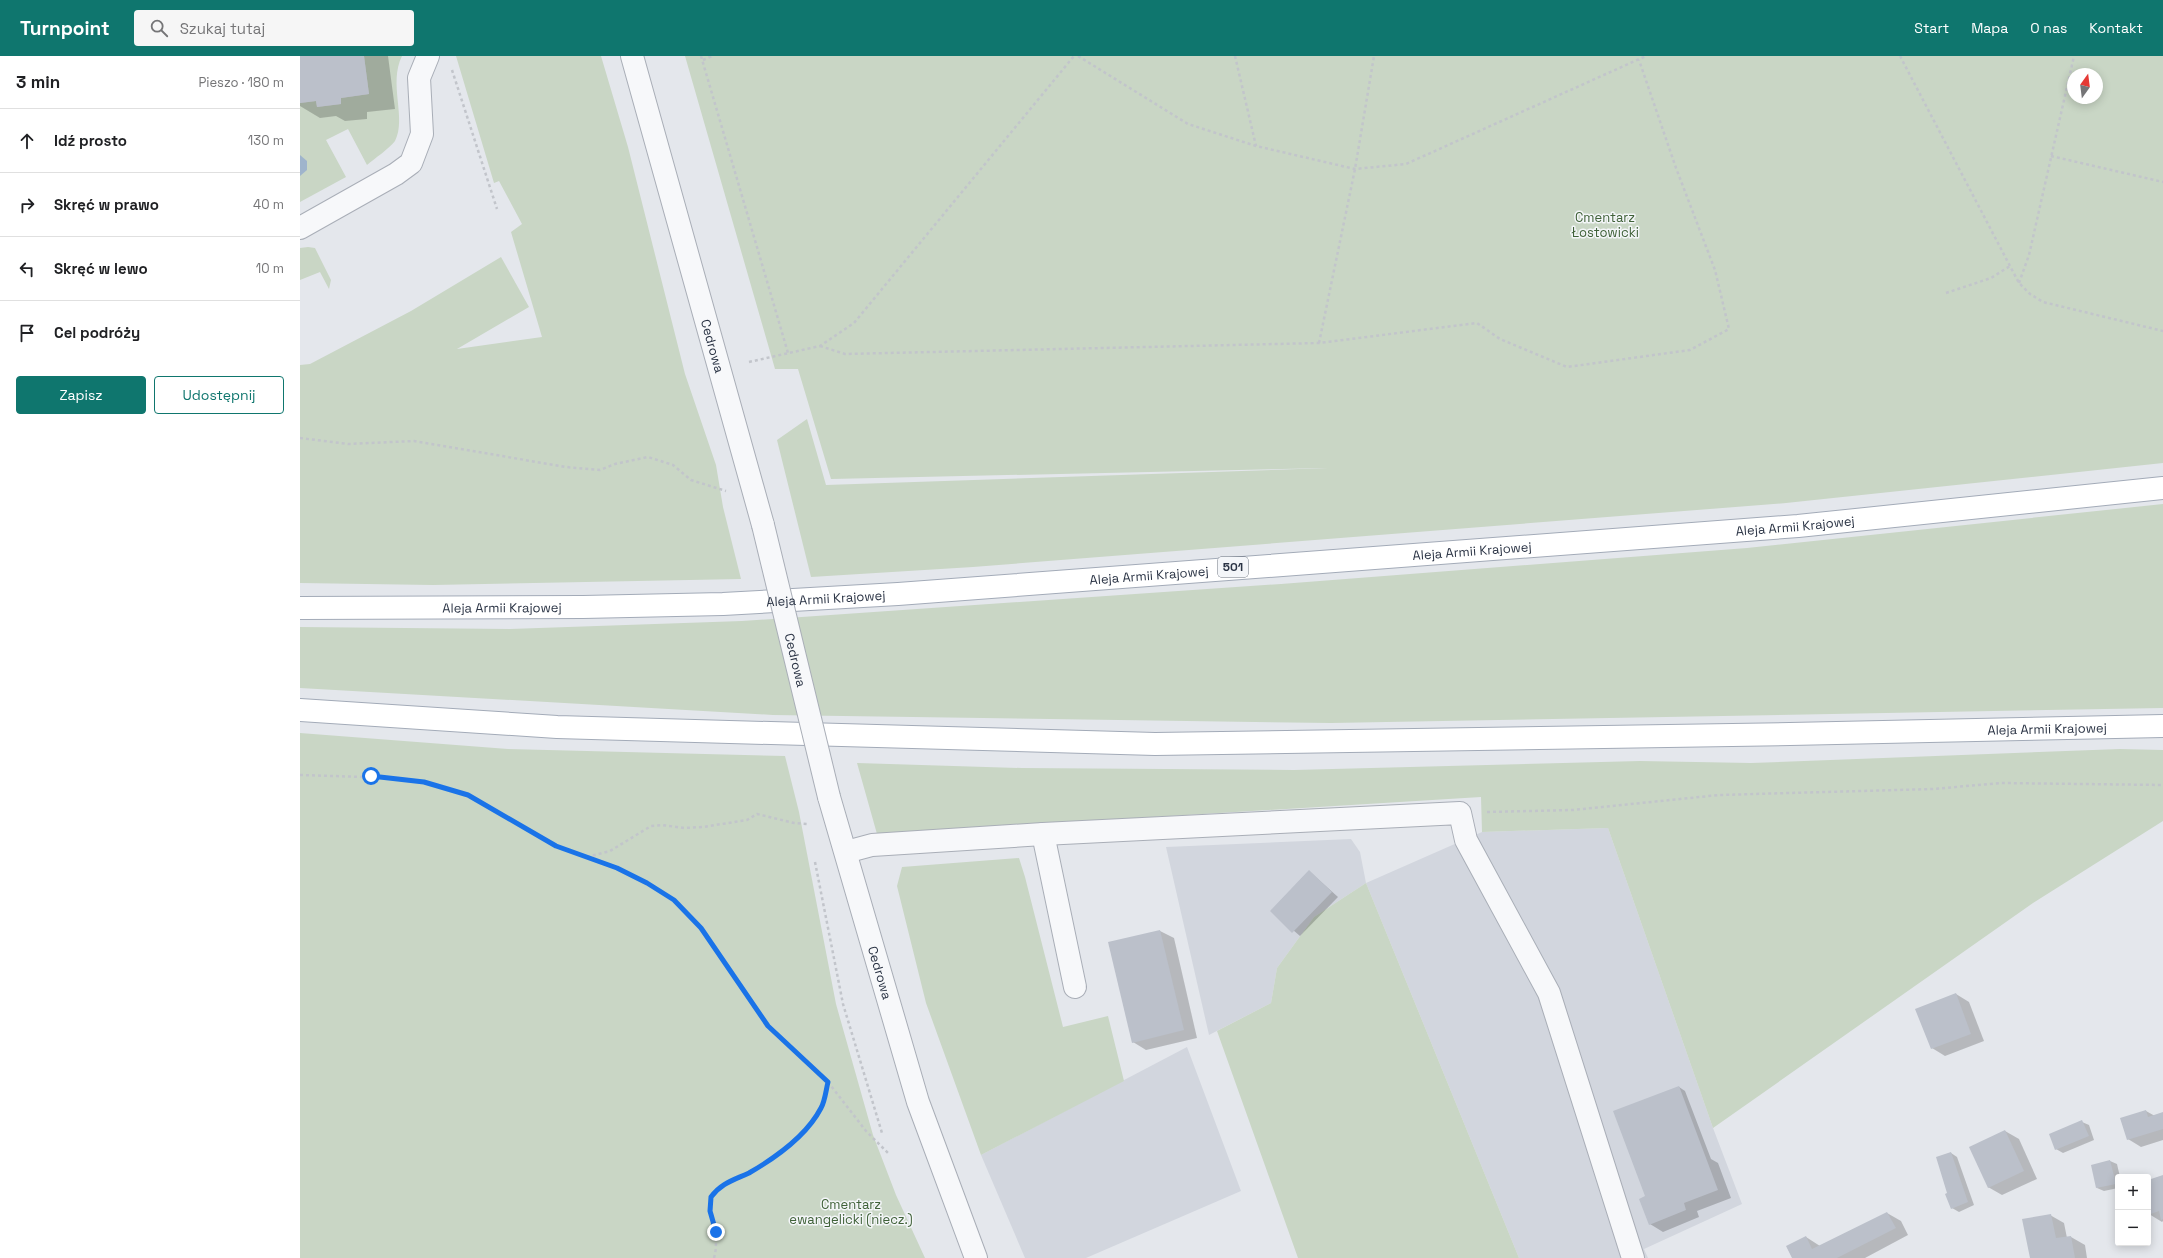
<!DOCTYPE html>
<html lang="pl">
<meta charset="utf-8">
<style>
body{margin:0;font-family:"Space Grotesk",sans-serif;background:#f6f6f6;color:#202124}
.controls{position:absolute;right:12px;bottom:12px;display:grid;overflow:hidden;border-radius:4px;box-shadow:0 2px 10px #0003}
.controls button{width:36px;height:36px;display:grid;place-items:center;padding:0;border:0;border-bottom:1px solid #e0e0e0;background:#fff;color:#202124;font:20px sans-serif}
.compass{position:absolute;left:1767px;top:12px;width:36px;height:36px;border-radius:50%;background:#fff;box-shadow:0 2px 10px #0003;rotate:14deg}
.stop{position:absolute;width:12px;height:12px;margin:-9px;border:3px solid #1a73e8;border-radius:50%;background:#fff}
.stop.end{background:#1a73e8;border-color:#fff;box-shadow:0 1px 4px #0008}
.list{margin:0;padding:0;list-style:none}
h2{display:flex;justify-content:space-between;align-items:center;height:52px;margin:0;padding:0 16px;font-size:17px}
h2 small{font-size:13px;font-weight:400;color:#757577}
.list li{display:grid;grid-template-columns:26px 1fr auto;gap:12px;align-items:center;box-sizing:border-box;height:64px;padding:0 16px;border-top:1px solid #e0e0e0}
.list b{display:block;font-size:15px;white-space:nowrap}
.list em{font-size:13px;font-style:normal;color:#757577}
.actions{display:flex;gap:8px;padding:12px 16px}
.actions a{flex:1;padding:9px 0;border:1px solid #0f766e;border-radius:4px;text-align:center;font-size:14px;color:#0f766e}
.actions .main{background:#0f766e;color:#fff}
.icon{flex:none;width:22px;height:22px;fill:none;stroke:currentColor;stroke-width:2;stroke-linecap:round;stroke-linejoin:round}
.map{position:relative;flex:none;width:1863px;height:1202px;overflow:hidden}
header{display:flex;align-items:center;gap:24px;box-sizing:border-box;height:56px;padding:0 20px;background:#0f766e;color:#fff}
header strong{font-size:19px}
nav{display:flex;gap:22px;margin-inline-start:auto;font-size:14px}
.search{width:280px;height:36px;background:#f6f6f6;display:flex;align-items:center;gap:10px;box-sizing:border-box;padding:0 14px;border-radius:4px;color:#757577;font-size:15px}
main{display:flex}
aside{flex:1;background:#fff}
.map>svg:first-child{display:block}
</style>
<header>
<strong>Turnpoint</strong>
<div class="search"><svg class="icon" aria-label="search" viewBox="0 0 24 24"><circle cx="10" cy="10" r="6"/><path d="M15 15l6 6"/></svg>Szukaj tutaj</div>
<nav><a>Start</a><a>Mapa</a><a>O nas</a><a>Kontakt</a></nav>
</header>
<main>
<aside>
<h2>3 min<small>Pieszo · 180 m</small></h2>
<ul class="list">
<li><svg class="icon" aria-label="ahead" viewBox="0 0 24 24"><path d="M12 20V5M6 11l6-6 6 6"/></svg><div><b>Idź prosto</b></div><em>130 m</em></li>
<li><svg class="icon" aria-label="right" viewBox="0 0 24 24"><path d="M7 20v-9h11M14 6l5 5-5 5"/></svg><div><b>Skręć w prawo</b></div><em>40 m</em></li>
<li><svg class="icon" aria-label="left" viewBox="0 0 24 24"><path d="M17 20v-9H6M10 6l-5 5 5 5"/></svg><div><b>Skręć w lewo</b></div><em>10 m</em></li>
<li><svg class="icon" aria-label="arrive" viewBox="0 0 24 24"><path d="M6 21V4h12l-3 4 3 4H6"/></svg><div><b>Cel podróży</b></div></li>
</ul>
<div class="actions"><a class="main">Zapisz</a><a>Udostępnij</a></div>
</aside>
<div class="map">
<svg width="1863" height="1202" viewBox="0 0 1863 1202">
<rect width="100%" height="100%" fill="#e4e7ec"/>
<g fill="#d2d6de">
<polygon points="1308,772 1413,1072 1442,1148 1344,1193 1348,1202 1219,1202 1066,827 1014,861 977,912 971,947 909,979 866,791 1051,783 1060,796 1066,827 1182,776"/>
<polygon points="887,991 941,1135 786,1202 725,1202 681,1099"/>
</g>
<g fill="#c9d6c5" fill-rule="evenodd">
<path d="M 64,0 L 102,0 C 88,28 107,62 95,85 C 90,92 74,103 67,109 L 48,73 L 26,84 L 46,121 L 0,146 L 0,47 L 16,45 L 17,51 L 41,48 L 41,42 L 69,38 Z"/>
<polygon points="156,0 301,0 328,91 385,318 416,409 423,451 441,523 133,529 0,527 0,309 10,308 111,255 201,201 229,251 157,293 242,281 211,176 222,168 199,125 194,127"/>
<path d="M 385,0 L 1863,0 L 1863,407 L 1486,447 L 673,511 L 511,521 L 477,384 L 507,363 L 526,429 L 1028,412 L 531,423 L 498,313 L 475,313 ZM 1773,18 L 1797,18 L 1797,42 L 1773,42 Z"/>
<polygon points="8,191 15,192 31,224 29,233 20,216 0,224 0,192"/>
<polygon points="1863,448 1863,652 1031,667 473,659 0,632 0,571 210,573 442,565 981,528 1447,492"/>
<polygon points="0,677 208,693 485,700 499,756 536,948 573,1079 596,1139 625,1202 0,1202"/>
<polygon points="1820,693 1863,694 1863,765 1733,847 1413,1072 1308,772 1182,776 1181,741 577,778 557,707 722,712 994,714 1340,705 1451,707"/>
<polygon points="719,802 725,821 763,971 808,960 824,1025 681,1099 626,947 597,830 602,811"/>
<polygon points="1066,827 1219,1202 998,1202 917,975 971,947 977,912 1014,861"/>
</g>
<polygon fill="#9fb4cc" points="0,99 7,105 7,114 0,120"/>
<g fill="#0003">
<polygon points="0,0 88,0 95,53 67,56 67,63 45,65 36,60 20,62 0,50"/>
<polygon points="1009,815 1038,841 1000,880 971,855"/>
<polygon points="860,875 874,882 897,982 846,994 833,986 809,887"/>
<polygon points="1656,938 1669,946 1684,985 1645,1000 1632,992"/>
<polygon points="1379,1031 1385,1035 1411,1103 1418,1107 1431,1142 1397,1155 1399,1161 1363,1176 1350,1168 1347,1141"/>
<polygon points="1846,1055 1855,1060 1863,1057 1863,1084 1841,1091 1828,1083"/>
<polygon points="1782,1066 1789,1069 1794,1084 1763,1097 1756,1093"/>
<polygon points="1705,1075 1719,1083 1737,1123 1702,1139 1688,1131"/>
<polygon points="1651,1097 1657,1101 1674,1149 1659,1156 1652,1152 1648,1138"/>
<polygon points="1810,1105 1817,1108 1820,1121 1818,1121 1818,1132 1804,1135 1797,1132"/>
<polygon points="1863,1120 1863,1165 1862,1166 1849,1158 1848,1125"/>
<polygon points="1587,1157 1601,1165 1608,1179 1565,1202 1493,1202 1506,1181 1520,1190"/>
<polygon points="1750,1159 1764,1167 1767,1182 1771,1181 1785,1189 1787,1202 1731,1202"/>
</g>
<g fill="#bbc0ca">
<polygon points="0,0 64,0 69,38 41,42 41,48 17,51 16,45 0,47"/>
<polygon points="1009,814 1032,836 992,877 970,855"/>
<polygon points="860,874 884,974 832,987 808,886"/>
<polygon points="1656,937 1671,978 1631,993 1615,953"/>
<polygon points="1379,1030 1418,1134 1384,1147 1386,1154 1349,1169 1339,1143 1345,1140 1313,1055"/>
<polygon points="1846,1054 1848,1061 1863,1056 1863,1073 1827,1084 1820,1062"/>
<polygon points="1782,1064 1789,1080 1755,1094 1749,1078"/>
<polygon points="1705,1074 1724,1115 1688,1132 1669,1091"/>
<polygon points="1651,1096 1668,1146 1651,1153 1645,1138 1647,1137 1636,1101"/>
<polygon points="1810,1104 1816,1128 1796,1132 1791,1109"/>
<polygon points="1863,1119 1863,1163 1861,1164 1859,1155 1848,1159 1848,1124"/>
<polygon points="1587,1156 1596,1172 1537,1202 1492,1202 1486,1190 1506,1180 1512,1193"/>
<polygon points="1751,1158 1756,1182 1771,1180 1775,1202 1730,1202 1722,1163"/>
</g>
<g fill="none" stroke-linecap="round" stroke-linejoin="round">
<defs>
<g id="minor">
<path id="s1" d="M 332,0 L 463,469"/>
<polyline points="0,172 96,118 111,107 122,78 119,22 128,0"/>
<path id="s2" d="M 529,741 L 618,1046 L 676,1202"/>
<polyline points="743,778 775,931"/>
<polyline points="546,796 572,789 743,778 1160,757 1166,784 1249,937 1333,1202"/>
</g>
<g id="major">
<path id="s3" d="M 0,552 L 283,551 L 423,548 L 598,538 L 1498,470 L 1863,432"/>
<path id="s4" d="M 0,654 L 257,671 L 855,688 L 1490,678 L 1863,670"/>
</g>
</defs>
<use href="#minor" stroke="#a9aeb7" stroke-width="24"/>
<use href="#major" stroke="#a3abb8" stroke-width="24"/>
<g stroke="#c2c5cb" stroke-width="2.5" stroke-dasharray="3 3" stroke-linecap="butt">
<polyline points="401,0 488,297"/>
<polyline points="778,0 888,68 956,90 1055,113 1106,108 1346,0"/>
<polyline points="935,0 956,90"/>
<polyline points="1600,0 1710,210 1719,227 1730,238 1743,246 1863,275"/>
<polyline points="403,4 412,0"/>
<polyline points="152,14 197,153"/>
<polyline points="1751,100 1863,126"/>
<polyline points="1719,227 1729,199 1774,0"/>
<polyline points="1646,237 1691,222 1710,210"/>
<polyline points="1019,287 1055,113 1074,0"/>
<polyline points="520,290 545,298 1019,287 1177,267 1200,283 1267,311 1390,294 1429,273 1415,214 1376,112 1339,4"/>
<polyline points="449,306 520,290 554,267 774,0"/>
<polyline points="0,382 48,388 114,385 266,411 300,414 315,408 348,401 373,409 391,424 426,435"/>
<polyline points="0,719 98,722 124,726 167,739 255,790 317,812 347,827 374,844 401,872 467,970 528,1026 566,1075 588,1097"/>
<polyline points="1187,756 1273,754 1419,739 1633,733 1701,727 1863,729"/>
<polyline points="287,801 310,795 351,770 362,769 384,772 403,771 447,764 457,758 494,767 508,768"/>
<polyline points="515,806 543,948 582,1077"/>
<path d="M 414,1202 C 420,1182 410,1161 411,1141 C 421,1127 434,1124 448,1116 C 475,1102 506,1080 521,1052 C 525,1045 526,1034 528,1026"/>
</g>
<use href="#minor" stroke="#f7f8fa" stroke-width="22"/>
<use href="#major" stroke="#fff" stroke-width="22"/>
<defs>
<g id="minor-bridge">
<path id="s5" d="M 463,469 L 529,741"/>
</g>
</defs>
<use href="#minor-bridge" stroke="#a9aeb7" stroke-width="24" stroke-linecap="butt"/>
<use href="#minor-bridge" stroke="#f7f8fa" stroke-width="22"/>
</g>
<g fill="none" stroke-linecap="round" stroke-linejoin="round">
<path stroke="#1a73e8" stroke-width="5" d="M 71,720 L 124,726 L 168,739 L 256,790 L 317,812 L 347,827 L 374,844 L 401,872 L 468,970 L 528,1026 C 526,1034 525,1045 521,1052 C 507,1079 475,1102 449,1117 C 434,1124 421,1127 411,1141 L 410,1155 L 416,1176"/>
</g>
<g text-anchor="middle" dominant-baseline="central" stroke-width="3" stroke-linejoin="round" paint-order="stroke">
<rect fill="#f4f6f9" stroke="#676e7b" stroke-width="1" x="918" y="501" width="30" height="20" rx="3"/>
<g font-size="12" font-weight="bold" fill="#2b3445">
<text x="933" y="511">501</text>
</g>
<g font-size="13" fill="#3f6138" stroke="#f4f6f9">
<text x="1305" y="161">Cmentarz<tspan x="1305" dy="15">Łostowicki</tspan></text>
<text x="551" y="1148">Cmentarz<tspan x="551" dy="15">ewangelicki (niecz.)</tspan></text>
</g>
<g font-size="13" fill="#2b3445" stroke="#f4f6f9">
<text stroke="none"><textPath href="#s1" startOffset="301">Cedrowa</textPath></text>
<text stroke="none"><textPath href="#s3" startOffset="1498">Aleja Armii Krajowej</textPath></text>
<text stroke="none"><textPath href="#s3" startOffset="1174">Aleja Armii Krajowej</textPath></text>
<text stroke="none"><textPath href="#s3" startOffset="850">Aleja Armii Krajowej</textPath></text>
<text stroke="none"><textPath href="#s3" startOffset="526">Aleja Armii Krajowej</textPath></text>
<text stroke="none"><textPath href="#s3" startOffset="202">Aleja Armii Krajowej</textPath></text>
<text stroke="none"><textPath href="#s5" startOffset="139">Cedrowa</textPath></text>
<text stroke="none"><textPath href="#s4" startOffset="1748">Aleja Armii Krajowej</textPath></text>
<text stroke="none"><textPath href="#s2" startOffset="183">Cedrowa</textPath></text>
</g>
</g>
</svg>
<div class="controls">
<button>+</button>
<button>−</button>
</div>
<svg class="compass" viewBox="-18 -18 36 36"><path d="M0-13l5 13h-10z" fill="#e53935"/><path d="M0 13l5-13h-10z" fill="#757577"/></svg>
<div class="stop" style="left:71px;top:720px"></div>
<div class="stop end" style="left:416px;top:1176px"></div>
</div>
</main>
